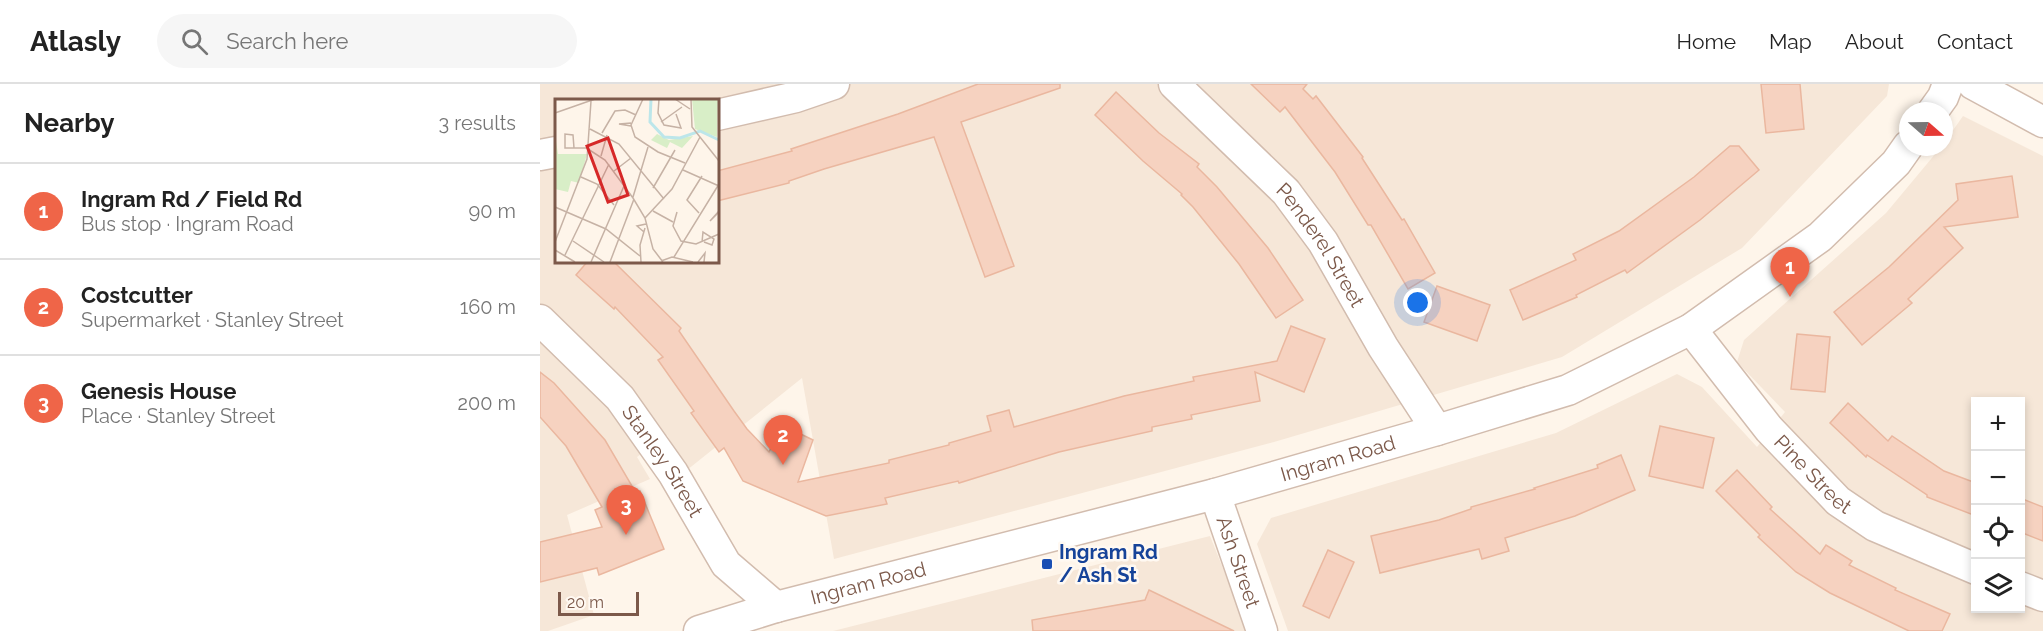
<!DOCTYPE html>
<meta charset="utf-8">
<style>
body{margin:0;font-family:Raleway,sans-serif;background:#f6f6f6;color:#222}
.controls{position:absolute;right:18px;bottom:18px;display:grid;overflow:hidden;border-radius:0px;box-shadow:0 3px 9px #0003}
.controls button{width:54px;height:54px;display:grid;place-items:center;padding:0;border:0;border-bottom:2px solid #e0e0e0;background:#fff;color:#222;font:30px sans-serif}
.compass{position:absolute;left:1359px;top:18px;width:54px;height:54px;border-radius:50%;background:#fff;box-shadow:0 3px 9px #0003;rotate:110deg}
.scale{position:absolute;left:18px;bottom:15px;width:81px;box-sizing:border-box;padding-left:6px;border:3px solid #7c594a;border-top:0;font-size:16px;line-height:21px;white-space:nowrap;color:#7c594a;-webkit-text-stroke:4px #fff9f2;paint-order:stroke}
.you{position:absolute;left:878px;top:219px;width:21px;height:21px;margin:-15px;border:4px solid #fff;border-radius:50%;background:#1a73e8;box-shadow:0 0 0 9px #1a73e833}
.badge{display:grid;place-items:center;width:39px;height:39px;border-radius:50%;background:#ef6548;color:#fff;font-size:20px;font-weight:700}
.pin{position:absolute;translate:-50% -50px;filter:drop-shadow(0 2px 3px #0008)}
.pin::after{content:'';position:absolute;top:32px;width:21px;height:18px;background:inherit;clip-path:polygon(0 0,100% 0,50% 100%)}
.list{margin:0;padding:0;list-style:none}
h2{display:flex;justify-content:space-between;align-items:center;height:78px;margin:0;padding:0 24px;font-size:26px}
h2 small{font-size:20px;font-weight:400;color:#767676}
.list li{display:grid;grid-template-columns:39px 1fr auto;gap:18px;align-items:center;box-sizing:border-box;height:96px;padding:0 24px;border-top:2px solid #e0e0e0}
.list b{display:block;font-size:22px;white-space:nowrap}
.list p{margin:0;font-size:20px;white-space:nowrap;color:#767676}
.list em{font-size:20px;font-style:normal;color:#767676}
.icon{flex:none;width:33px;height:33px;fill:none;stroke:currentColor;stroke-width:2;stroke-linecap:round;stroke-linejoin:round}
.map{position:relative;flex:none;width:1503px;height:547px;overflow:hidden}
header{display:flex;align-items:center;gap:36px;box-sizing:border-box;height:84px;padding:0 30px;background:#fff;border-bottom:2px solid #e0e0e0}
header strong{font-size:28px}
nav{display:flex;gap:33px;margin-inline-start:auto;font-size:21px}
.search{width:420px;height:54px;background:#f6f6f6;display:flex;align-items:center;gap:15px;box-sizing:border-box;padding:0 21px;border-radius:33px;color:#767676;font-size:22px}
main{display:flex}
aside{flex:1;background:#fff}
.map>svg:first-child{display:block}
</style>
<header>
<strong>Atlasly</strong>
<div class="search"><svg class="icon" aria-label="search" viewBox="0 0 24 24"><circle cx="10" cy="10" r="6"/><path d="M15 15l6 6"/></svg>Search here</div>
<nav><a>Home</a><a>Map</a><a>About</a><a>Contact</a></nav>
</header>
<main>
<aside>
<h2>Nearby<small>3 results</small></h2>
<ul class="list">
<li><span class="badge">1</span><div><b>Ingram Rd / Field Rd</b><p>Bus stop · Ingram Road</p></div><em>90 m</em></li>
<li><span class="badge">2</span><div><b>Costcutter</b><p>Supermarket · Stanley Street</p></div><em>160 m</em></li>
<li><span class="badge">3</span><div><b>Genesis House</b><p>Place · Stanley Street</p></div><em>200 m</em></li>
</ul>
</aside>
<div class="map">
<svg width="1503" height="547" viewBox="0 0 1503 547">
<rect width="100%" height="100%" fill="#fef5ea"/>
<g fill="#f6e7d8" fill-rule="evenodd">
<path d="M 0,0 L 1349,0 L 1347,12 L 1202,164 L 1022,273 L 734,358 L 294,475 L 262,294 L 147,386 L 127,351 L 97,373 L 110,395 L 27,431 L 54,531 L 8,547 L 0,547 ZM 16,16 L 177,16 L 177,177 L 16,177 Z"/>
<path d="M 1423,32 L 1503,72 L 1503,547 L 748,547 L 717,460 L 731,434 L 1016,349 L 1137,290 L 1162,303 L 1217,363 L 1245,328 L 1197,278 L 1204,256 L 1346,129 L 1401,63 L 1404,63 L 1404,59 ZM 1436,318 L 1480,318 L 1480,524 L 1436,524 Z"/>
<polygon points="670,452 708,547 293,547"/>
</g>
<g fill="#f6d2c0" stroke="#eab79f" stroke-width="1.5">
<polygon points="438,0 520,0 520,4 421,38 474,182 445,193 394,53 284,85 249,97 249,99 177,117 177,87 252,67 251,65 358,30"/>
<polygon points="711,0 767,0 763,5 773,15 776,12 823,73 822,74 862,136 864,135 895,189 868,205 831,141 828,141 795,88 745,23 740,28"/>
<polygon points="1221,0 1260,0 1264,45 1226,49"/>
<polygon points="576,8 619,49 659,80 657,83 677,103 728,164 763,216 736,234 699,180 653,123 641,111 642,110 603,77 555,31"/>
<polygon points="1190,62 1199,62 1219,86 1160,136 1087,189 1085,186 1036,211 1037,213 983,236 970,206 1036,176 1033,170 1079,147 1154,93"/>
<polygon points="1472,92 1478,133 1404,143 1423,164 1368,215 1372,219 1322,261 1294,228 1349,183 1418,116 1416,100"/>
<polygon points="48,177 73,177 141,244 139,247 194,327 207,345 229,368 242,341 273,356 258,398 349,379 349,376 409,361 409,359 451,347 447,332 469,326 474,343 584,312 654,297 653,293 737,277 751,242 785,255 764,308 715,288 720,317 651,331 652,335 612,343 612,347 519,368 419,399 418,397 345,414 347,420 286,432 203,397 184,364 179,368 151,329 154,327 118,276 123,273 75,223 74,225 36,191"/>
<polygon points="897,202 950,221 937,257 884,238"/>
<polygon points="1257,250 1290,253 1285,308 1251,305"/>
<polygon points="0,288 14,299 65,356 96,409 100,407 124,465 59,491 57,484 0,498 0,458 62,443 55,426 62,423 26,362 0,333"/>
<polygon points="1308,319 1348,357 1352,352 1404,387 1436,399 1436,432 1387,413 1387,411 1327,371 1326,373 1290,339"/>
<polygon points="1120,342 1174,354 1163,404 1109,392"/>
<polygon points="1081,371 1095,406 1035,432 965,454 969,467 942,475 939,465 840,489 831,452 899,436 931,425 931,423 995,405 994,404 1058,384 1057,381"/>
<polygon points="1197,386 1232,423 1230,425 1280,470 1286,461 1312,477 1309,481 1356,504 1355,506 1410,530 1402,547 1369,547 1290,509 1256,488 1218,453 1220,451 1176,407"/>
<polygon points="1480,414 1503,423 1503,457 1480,448"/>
<polygon points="788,466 814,478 789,534 763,522"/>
<polygon points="609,506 694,547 493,547 492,536 605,516"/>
</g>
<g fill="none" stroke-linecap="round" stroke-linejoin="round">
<defs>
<g id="minor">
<path id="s1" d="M 634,0 L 746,108 L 783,158 L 843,263 L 897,346"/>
<polyline points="1433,0 1503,38"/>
<polyline points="1393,27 1403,13 1408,0"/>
<polyline points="177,31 256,13 294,0"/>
<polyline points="0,71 16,68"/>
<path id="s2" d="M 0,236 L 80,314 L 133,389 L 186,480 L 236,523"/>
<path id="s3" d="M 1151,245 L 1229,345 L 1298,417 L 1335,442 L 1436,485"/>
<path id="s4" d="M 675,410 L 722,547"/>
<polyline points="1480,503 1503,512"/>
<path id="s5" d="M 159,547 L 236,523 L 675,410 L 897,346 L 1028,306 L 1151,245 L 1280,153 L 1356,79 L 1368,62"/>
</g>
</defs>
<use href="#minor" stroke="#d2bcae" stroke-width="33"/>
<use href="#minor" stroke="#fff" stroke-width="30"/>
</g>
<rect fill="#1a4fb4" stroke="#fff9f2" stroke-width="2" x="501" y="474" width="12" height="12" rx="3"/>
<g text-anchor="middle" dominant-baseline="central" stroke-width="5" stroke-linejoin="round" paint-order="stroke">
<g font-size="20" fill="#7c594a" stroke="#fff9f2">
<text stroke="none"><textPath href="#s1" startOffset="219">Penderel Street</textPath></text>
<text stroke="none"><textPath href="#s5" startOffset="662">Ingram Road</textPath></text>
<text stroke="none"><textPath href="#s2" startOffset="188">Stanley Street</textPath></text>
<text stroke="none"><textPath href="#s3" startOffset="190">Pine Street</textPath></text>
<text stroke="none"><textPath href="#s4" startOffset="72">Ash Street</textPath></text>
<text stroke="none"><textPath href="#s5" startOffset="176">Ingram Road</textPath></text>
</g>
<g font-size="20" font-weight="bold" fill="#164399" stroke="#fff9f2" text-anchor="start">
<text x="519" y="468">Ingram Rd<tspan x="519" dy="23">/ Ash St</tspan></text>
</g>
</g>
<g transform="translate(15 15)">
<rect width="164" height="164" fill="#fef5ea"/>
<path d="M 137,0 L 163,0 L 162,38 L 140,30 ZM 102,35 L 114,41 L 138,37 L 127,49 L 115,43 L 112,49 L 96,41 ZM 0,36 L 3,55 L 32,55 L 24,84 L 16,82 L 13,93 L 0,90 Z" fill="#d8eec7"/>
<path fill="none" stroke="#bce6ea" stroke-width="3" d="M 96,0 L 95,23 L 109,38 L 125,39 L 145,32 L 164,41"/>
<path fill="none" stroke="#c6b2a5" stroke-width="1.5" d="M 88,0 L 76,26 L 80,38 L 103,53 L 130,64M 104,0 L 103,14 L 109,26 L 126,29 L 121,15M 120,0 L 135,10M 136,0 L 137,28 L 164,62M 0,14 L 40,0M 106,23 L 127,8M 76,27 L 64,25 L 76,24M 35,30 L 64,45 L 109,100M 47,34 L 60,12 L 70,11 L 81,16M 19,49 L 18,36 L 10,35 L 10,49 L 33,49M 33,50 L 50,61 L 78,99 L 90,119 L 98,150 L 108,163M 46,57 L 52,36M 128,71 L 164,87M 59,72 L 76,59M 26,78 L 42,85 L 59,106M 98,89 L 120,51M 78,98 L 93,48M 0,108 L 51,130 L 85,157M 98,112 L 118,123M 164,112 L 155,122 L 164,113M 122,113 L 118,127 L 126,142 L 141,145 L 164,135M 144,114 L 132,101 L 147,77M 90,119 L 117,90 L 145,38M 89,133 L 82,127 L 91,125M 18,142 L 49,163M 0,143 L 32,60 L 36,2M 147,143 L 148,133 L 159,140 L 157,146 L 149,143M 0,151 L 20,163M 10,156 L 54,65M 119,158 L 164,85M 106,162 L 117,158 L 138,163M 36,163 L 69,87M 55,163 L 79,100M 86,163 L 85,146 L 90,129M 143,163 L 150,154 L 149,163"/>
<path fill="#d62828" fill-opacity="0.15" stroke="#d62828" stroke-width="3" d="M 53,39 L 73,96 L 53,103 L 32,47 Z"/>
<rect width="164" height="164" fill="none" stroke="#7c594a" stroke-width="3"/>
</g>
</svg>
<div class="controls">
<button>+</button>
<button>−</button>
<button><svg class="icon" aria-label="locate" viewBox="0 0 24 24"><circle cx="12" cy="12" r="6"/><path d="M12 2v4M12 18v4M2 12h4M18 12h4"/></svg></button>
<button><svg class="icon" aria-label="layers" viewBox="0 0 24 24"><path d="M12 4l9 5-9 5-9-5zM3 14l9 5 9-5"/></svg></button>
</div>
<svg class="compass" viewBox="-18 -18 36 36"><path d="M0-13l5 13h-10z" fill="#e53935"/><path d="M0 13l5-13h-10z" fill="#767676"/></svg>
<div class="scale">20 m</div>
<div class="you"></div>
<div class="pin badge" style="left:1250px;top:213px">1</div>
<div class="pin badge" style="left:243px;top:381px">2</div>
<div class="pin badge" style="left:86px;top:451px">3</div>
</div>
</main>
